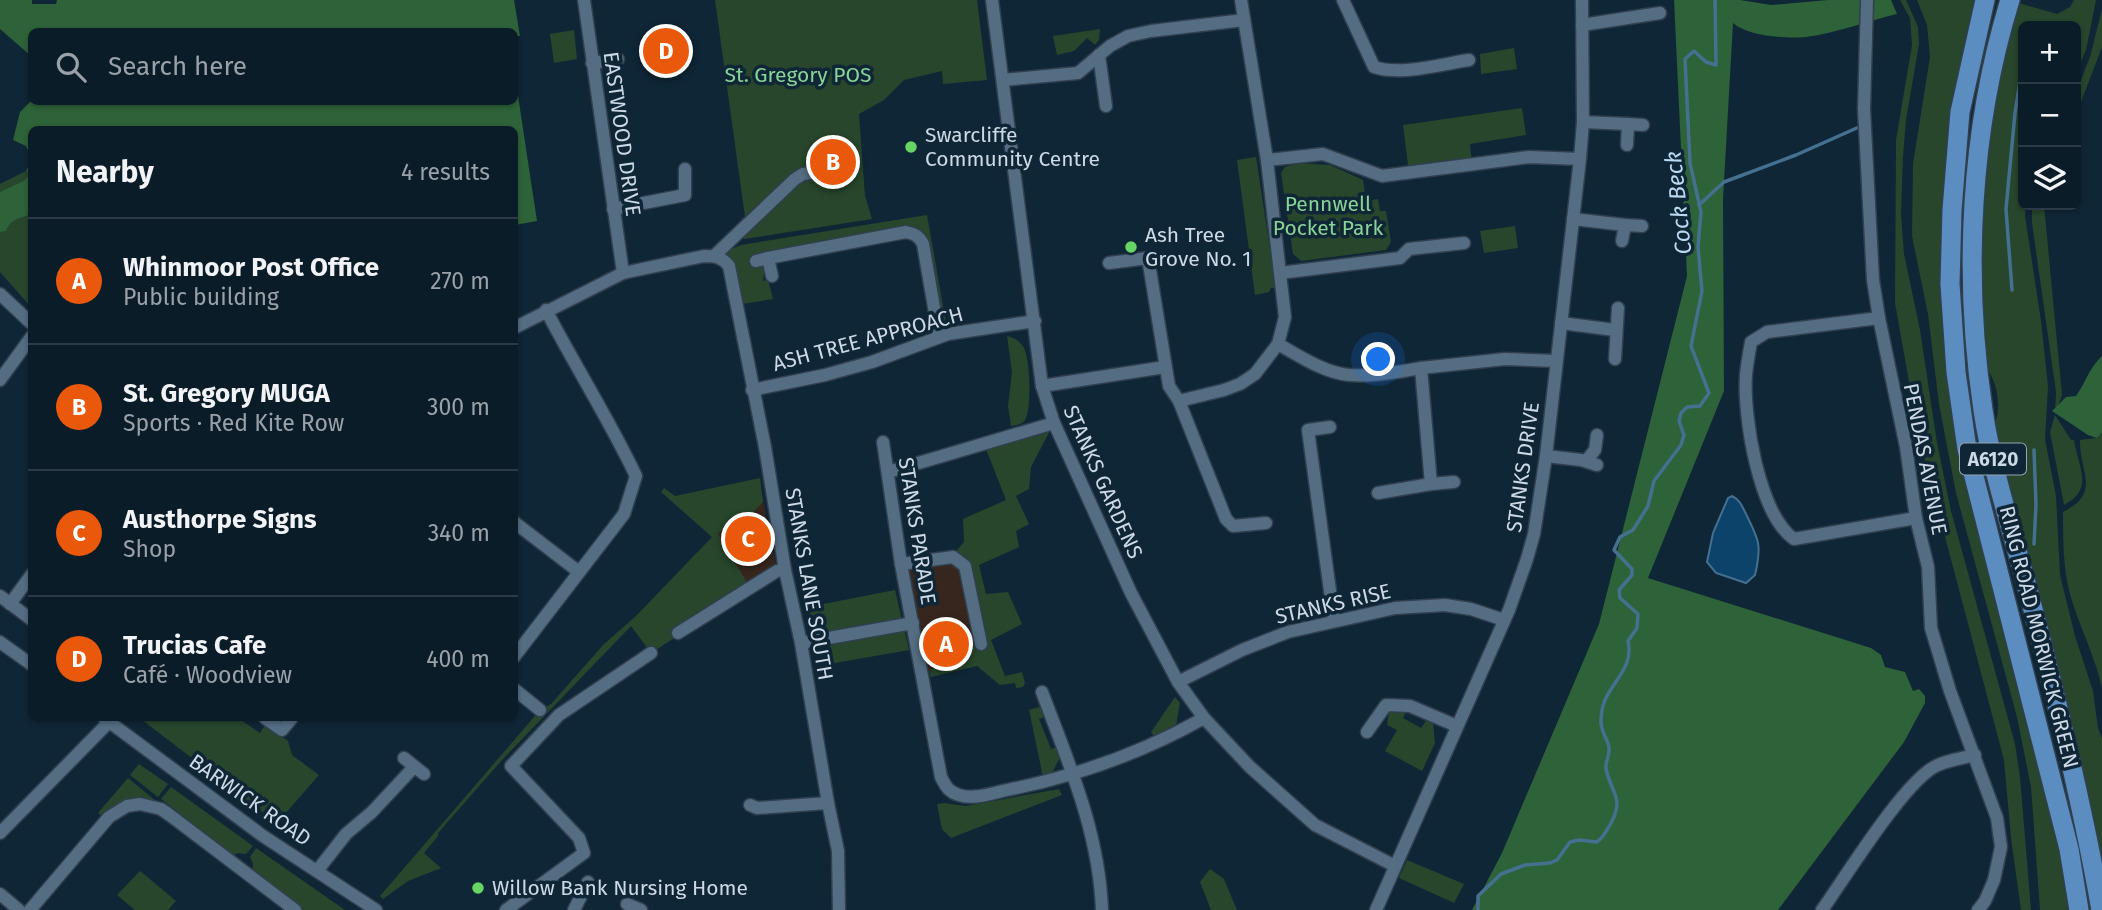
<!DOCTYPE html>
<meta charset="utf-8">
<style>
body{margin:0;font-family:"Fira Sans",sans-serif;background:#192935;color:#f1f3f6}
.controls{position:absolute;right:21px;top:21px;display:grid;overflow:hidden;border-radius:10px;box-shadow:0 2px 5px #0004}
.controls button{width:63px;height:63px;display:grid;place-items:center;padding:0;border:0;border-bottom:2px solid #2b3a46;background:#0b1c29;color:#f1f3f6;font:35px sans-serif}
.you{position:absolute;left:1379px;top:360px;width:24px;height:24px;margin:-18px;border:5px solid #fff;border-radius:50%;background:#1a73e8;box-shadow:0 0 0 10px #1a73e833}
.badge{display:grid;place-items:center;width:46px;height:46px;border-radius:50%;background:#ea580c;color:#fff;font-size:23px;font-weight:700}
.pin{position:absolute;translate:-50% -50%;border:4px solid #fff;box-shadow:0 2px 7px #0006}
.list{margin:0;padding:0;list-style:none}
h2{display:flex;justify-content:space-between;align-items:center;height:91px;margin:0;padding:0 28px;font-size:30px}
h2 small{font-size:23px;font-weight:400;color:#9aa1a8}
.list li{display:grid;grid-template-columns:46px 1fr auto;gap:21px;align-items:center;box-sizing:border-box;height:126px;padding:0 28px;border-top:2px solid #2b3a46}
.list b{display:block;font-size:26px;white-space:nowrap}
.list p{margin:0;font-size:23px;white-space:nowrap;color:#9aa1a8}
.list em{font-size:23px;font-style:normal;color:#9aa1a8}
.icon{flex:none;width:38px;height:38px;fill:none;stroke:currentColor;stroke-width:2;stroke-linecap:round;stroke-linejoin:round}
.map{position:relative;flex:none;width:2102px;height:910px;overflow:hidden}
.search{position:absolute;background:#0b1c29;box-shadow:0 2px 5px #0004;left:28px;top:28px;width:490px;height:77px;display:flex;align-items:center;gap:18px;box-sizing:border-box;padding:0 24px;border-radius:10px;color:#9aa1a8;font-size:26px}
.panel{position:absolute;background:#0b1c29;box-shadow:0 2px 5px #0004;left:28px;top:126px;width:490px;height:595px;border-radius:10px}
.map>svg:first-child{display:block}
</style>
<div class="map">
<svg width="2102" height="910" viewBox="0 0 2102 910">
<rect width="100%" height="100%" fill="#0f2637"/>
<g fill="#37261e">
<polygon points="761,489 777,571 735,598 713,536"/>
<polygon points="957,559 981,644 977,661 922,672 901,564"/>
</g>
<g fill="#27462c">
<polygon points="715,0 977,0 987,80 943,84 942,71 904,80 884,100 859,114 865,196 872,219 744,239 734,228 745,217"/>
<polygon points="1900,0 1906,0 1918,27 1919,44 1906,120 1903,156 1901,215 1904,254 1920,330 1937,443 1951,511 2015,744 2020,777 2031,910 2021,910 2011,838 2004,760 1919,438 1895,303 1896,140 1912,45 1910,18"/>
<polygon points="1917,0 1979,0 1944,332 2050,806 2070,910 2040,910 2031,787 2017,717 1956,493 1939,404 1928,314 1912,236 1913,164 1930,57 1927,25"/>
<path d="M 2074,0 L 2096,0 L 2086,50 L 2076,74 L 2076,26 L 2023,26 L 2023,205 L 2026,205 L 2025,216 L 2041,321 L 2048,386 L 2045,439 L 2056,496 L 2060,575 L 2075,636 L 2093,691 L 2098,728 L 2102,739 L 2102,873 L 1994,426 C 2002,409 1998,382 1986,368 C 1983,317 1979,265 1981,213 C 1984,142 2000,72 2015,2 L 2057,14 L 2070,7 Z"/>
<polygon points="2102,9 2102,47 2076,115 2076,93 2090,57"/>
<polygon points="1100,29 1099,40 1095,45 1087,38 1074,51 1057,55 1053,36"/>
<polygon points="574,30 577,59 554,63 550,34"/>
<polygon points="1514,48 1517,69 1481,74 1480,54"/>
<polygon points="1522,108 1526,135 1470,144 1472,165 1409,173 1403,125"/>
<polygon points="1256,157 1276,288 1271,288 1269,292 1255,295 1237,160"/>
<polygon points="1299,163 1330,165 1363,180 1366,201 1378,199 1380,211 1386,211 1391,242 1386,250 1301,261 1293,254 1281,173 1285,167"/>
<polygon points="26,171 32,173 31,307 0,272 0,184"/>
<path d="M 2032,205 L 2044,205 L 2062,395 L 2055,415 L 2071,440 L 2074,440 C 2078,467 2095,489 2064,505 L 2050,432 L 2055,415 L 2056,392 L 2032,223 Z"/>
<polygon points="927,215 948,334 939,336 923,244 914,234 766,259 763,281 768,280 773,299 737,305 732,277 714,256 741,245"/>
<polygon points="1515,226 1518,248 1484,253 1480,231"/>
<path d="M 1007,336 C 1013,337 1021,342 1024,348 C 1030,360 1032,408 1025,420 C 1022,425 1016,425 1011,426 L 1008,406 L 1012,372 Z"/>
<polygon points="1054,423 1031,467 1029,489 1016,496 1029,524 1016,531 1019,547 979,565 986,594 1008,592 1022,624 991,640 1005,676 1022,672 1025,683 1023,687 1016,688 1015,683 1000,685 977,666 931,677 929,670 945,665 943,652 981,643 955,552 964,542 963,519 1006,500 984,444"/>
<path d="M 2102,432 L 2102,688 C 2095,656 2079,626 2070,594 C 2063,568 2063,539 2063,512 C 2102,493 2079,471 2080,440 L 2097,438 Z"/>
<polygon points="760,478 763,502 751,514 737,516 718,534 751,589 651,653 631,626 502,760 438,833 438,836 424,853 441,868 408,881 383,899 380,896 540,710 551,704 604,644 636,616 712,537 661,492 664,488 675,496"/>
<polygon points="895,590 909,650 818,666 808,607"/>
<polygon points="1175,697 1180,703 1176,726 1162,734 1153,735 1151,732"/>
<polygon points="1039,707 1049,715 1039,719 1051,749 1060,746 1060,757 1051,775 1043,777 1029,710"/>
<polygon points="1407,710 1403,718 1421,728 1428,718 1433,722 1435,743 1422,771 1385,751 1397,730 1387,725 1389,711"/>
<polygon points="141,718 238,718 260,733 265,725 288,741 292,755 319,775 277,823 142,720"/>
<polygon points="139,764 168,784 158,797 130,775"/>
<path d="M 128,778 L 157,802 C 135,800 119,799 102,816 L 98,813 Z"/>
<polygon points="171,787 253,846 246,854 238,853 229,857 176,815 178,812 161,799"/>
<polygon points="1059,789 1062,795 951,838 942,829 937,804 944,803 966,806"/>
<polygon points="256,848 345,910 300,910 253,874 253,864 250,857"/>
<polygon points="1407,860 1464,884 1454,903 1399,878"/>
<polygon points="1210,869 1224,879 1237,910 1211,910 1200,882"/>
<polygon points="140,871 176,901 168,910 135,910 117,895"/>
</g>
<g fill="#2e6238">
<polygon points="0,0 32,0 32,4 56,4 57,0 514,0 520,36 515,36 514,32 32,32 31,56 0,29"/>
<path d="M 1674,0 L 1740,0 L 1771,5 L 1828,0 L 1891,0 L 1897,14 C 1868,21 1836,33 1806,37 C 1787,39 1747,36 1733,23 L 1723,199 L 1724,391 L 1648,578 L 1871,648 L 1881,655 L 1885,667 L 1905,672 L 1913,691 L 1919,689 L 1925,696 L 1925,703 L 1904,742 L 1778,910 L 1472,910 L 1502,853 L 1599,624 L 1687,276 Z"/>
<polygon points="515,76 537,221 515,225 514,130 32,130 31,157 26,146 13,140 20,112 31,101 514,102"/>
<path d="M 31,161 L 31,214 C 19,219 11,218 6,231 L 0,232 L 0,192 L 24,181 L 31,173 L 26,171 Z"/>
<path d="M 2102,356 L 2102,432 L 2097,438 L 2088,435 L 2052,411 L 2066,397 L 2076,396 C 2087,381 2087,371 2102,356 Z"/>
</g>
<path fill="#0b436b" stroke="#457090" stroke-width="2" d="M 1732,496 C 1740,500 1742,506 1746,514 C 1759,540 1762,545 1755,575 L 1746,583 L 1716,573 L 1707,562 L 1713,533 L 1728,498 Z"/>
<g fill="none" stroke-linecap="round" stroke-linejoin="round">
<g stroke="#457090" stroke-width="3.5">
<polyline points="1699,205 1724,182 1796,155 1859,127"/>
<polyline points="2012,290 2006,209 2015,113 2023,63"/>
<polyline points="2034,450 2036,505 2034,544"/>
<path d="M 1478,910 L 1478,896 L 1501,874 L 1525,865 L 1550,863 L 1557,860 L 1570,842 L 1579,840 L 1597,842 C 1603,838 1606,832 1610,825 C 1625,797 1612,796 1606,769 C 1605,760 1610,756 1609,748 C 1608,739 1601,732 1601,722 C 1601,715 1602,707 1605,700 C 1614,680 1634,666 1628,641 L 1637,628 L 1638,614 L 1620,598 L 1619,590 L 1632,575 L 1632,569 L 1614,550 L 1620,537 L 1633,530 L 1648,506 L 1654,481 L 1681,445 L 1684,435 L 1679,421 L 1681,413 L 1687,407 L 1700,406 L 1709,393 L 1691,346 L 1702,291 L 1698,247 L 1701,212 L 1690,163 L 1685,59 L 1694,51 L 1706,62 L 1716,65 L 1715,0"/>
</g>
<defs>
<g id="minor">
<polyline points="584,0 623,273"/>
<polyline points="992,0 1042,386 1054,423 1131,593 1178,682 1204,718 1250,767 1315,825 1395,866"/>
<path d="M 1343,0 L 1374,67 C 1400,76 1442,64 1469,60"/>
<polyline points="1867,0 1864,109 1873,280 1879,318 1906,447 1916,518 1928,567 1931,628 1950,691 1997,818 2001,847 1994,880 1985,901 1978,910"/>
<polyline points="1582,25 1660,13"/>
<polyline points="1099,55 1106,106"/>
<polyline points="592,63 618,59"/>
<polyline points="1003,80 1078,73 1110,46 1128,36 1151,31 1244,20"/>
<polyline points="1583,122 1628,124 1627,145"/>
<polyline points="1628,124 1643,125"/>
<polyline points="1267,160 1323,154 1382,176 1529,157 1580,159"/>
<polyline points="613,209 685,195 685,169"/>
<polyline points="1573,219 1625,225 1622,241"/>
<polyline points="1625,225 1642,226"/>
<polyline points="714,256 795,179 803,174 818,172"/>
<path d="M 768,258 L 906,232 C 915,234 919,236 923,244 L 939,336"/>
<polyline points="756,261 768,258 772,276"/>
<polyline points="1109,263 1148,258 1169,386 1179,401 1226,519 1233,526 1266,523"/>
<polyline points="1280,273 1400,258 1409,249 1464,243"/>
<polyline points="0,294 32,324"/>
<path d="M 1879,318 L 1767,332 L 1751,342 C 1749,353 1747,364 1746,375 C 1743,416 1759,515 1794,539 L 1916,518"/>
<polyline points="1561,323 1615,330"/>
<path d="M 514,328 L 623,273 L 704,256 C 715,256 722,257 729,266 L 765,447 L 785,570 L 801,643 L 828,803 L 838,851 L 839,910"/>
<path d="M 1278,344 C 1299,356 1325,373 1349,375 C 1373,377 1397,372 1421,368"/>
<polyline points="1615,359 1618,308"/>
<polyline points="0,380 32,336"/>
<polyline points="1042,386 1165,367"/>
<polyline points="752,390 825,375 872,362 948,334 1035,321"/>
<polyline points="1179,401 1224,390 1240,384 1255,374 1278,344 1285,317 1267,160 1241,0"/>
<polyline points="1330,427 1308,430 1334,620"/>
<path d="M 883,442 L 901,564 L 941,777 C 946,787 949,792 959,795 C 973,800 993,793 1007,790 C 1077,776 1142,753 1204,718"/>
<polyline points="1546,456 1581,460 1597,465"/>
<polyline points="1586,461 1595,450 1597,435"/>
<polyline points="888,472 1054,423"/>
<polyline points="1431,484 1454,482"/>
<polyline points="1378,493 1431,484 1421,368 1505,359 1556,361"/>
<polyline points="514,522 579,572"/>
<polyline points="901,564 953,557 965,566 981,644"/>
<polyline points="0,596 32,620"/>
<polyline points="10,604 32,574"/>
<polyline points="678,633 777,571 785,570"/>
<polyline points="0,642 32,665"/>
<polyline points="801,643 913,623"/>
<path d="M 514,657 L 624,514 L 636,476 C 609,419 575,366 546,310"/>
<polyline points="1178,682 1242,650 1288,632 1395,608 1445,605 1471,609 1504,620"/>
<polyline points="514,689 540,710"/>
<path d="M 1042,692 C 1069,764 1099,832 1102,910"/>
<polyline points="104,718 263,836 376,910"/>
<polyline points="265,718 282,730 292,718"/>
<polyline points="1367,732 1386,705 1410,706 1457,726"/>
<polyline points="404,758 424,774"/>
<polyline points="750,805 757,808 828,803"/>
<polyline points="0,833 113,718"/>
<polyline points="317,871 346,834 372,812 414,767"/>
<polyline points="0,894 19,910"/>
<polyline points="627,904 641,910"/>
<polyline points="30,910 109,817 127,806 140,804 161,809 171,816 295,910"/>
<polyline points="506,910 584,853 579,838 511,766 559,715 651,653"/>
<polyline points="574,910 588,882"/>
<polyline points="1376,910 1509,610 1527,559 1534,534 1546,456 1580,159 1583,122 1582,0"/>
<path d="M 1822,910 C 1845,878 1906,778 1938,765 C 1949,760 1963,758 1975,755"/>
</g>
<g id="highway">
<polyline points="1985,0 1960,112 1952,210 1950,284 1956,372 1967,449 2069,849 2079,910"/>
<path d="M 2010,0 C 1970,130 1963,275 1983,410 C 1992,471 2012,530 2028,590 C 2056,696 2082,802 2101,910"/>
</g>
</defs>
<use href="#minor" stroke="#313f4e" stroke-width="15"/>
<use href="#highway" stroke="#313f4e" stroke-width="22"/>
<use href="#minor" stroke="#546d82" stroke-width="12"/>
<use href="#highway" stroke="#5b8dc0" stroke-width="19"/>
</g>
<g fill="#67d466" stroke="#0f2637" stroke-width="2.5">
<circle cx="911" cy="147" r="7"/>
<circle cx="1131" cy="247" r="7"/>
<circle cx="478" cy="888" r="7"/>
</g>
<g text-anchor="middle" dominant-baseline="central" stroke-width="7" stroke-linejoin="round" paint-order="stroke">
<rect fill="#0f2637" stroke="#94a4b2" stroke-width="2" x="1960" y="443.5" width="66" height="31" rx="5"/>
<g font-size="19" font-weight="bold" fill="#cddae6">
<text x="1993" y="459">A6120</text>
</g>
<g font-size="21" fill="#88d495" stroke="#0f2637">
<text x="798" y="75">St. Gregory POS</text>
<text x="1328" y="204">Pennwell<tspan x="1328" dy="24">Pocket Park</tspan></text>
</g>
<g font-size="21" fill="#cddae6" stroke="#0f2637">
<text transform="translate(622 134) rotate(82)">EASTWOOD DRIVE</text>
<text transform="translate(868 339) rotate(-15)">ASH TREE APPROACH</text>
<text transform="translate(1925 459) rotate(79)">PENDAS AVENUE</text>
<text transform="translate(1523 467) rotate(-82)">STANKS DRIVE</text>
<text transform="translate(1103 482) rotate(66)">STANKS GARDENS</text>
<text transform="translate(917 531) rotate(81)">STANKS PARADE</text>
<text transform="translate(809 584) rotate(80)">STANKS LANE SOUTH</text>
<text transform="translate(1333 604) rotate(-13)">STANKS RISE</text>
<text transform="translate(2039 637) rotate(76)">RING ROAD MORWICK GREEN</text>
<text transform="translate(250 800) rotate(35)">BARWICK ROAD</text>
</g>
<g font-size="21" fill="#cddae6" stroke="#0f2637" text-anchor="start">
<text x="925" y="135">Swarcliffe<tspan x="925" dy="24">Community Centre</tspan></text>
<text x="1145" y="235">Ash Tree<tspan x="1145" dy="24">Grove No. 1</tspan></text>
<text x="492" y="888">Willow Bank Nursing Home</text>
</g>
<g font-size="23" font-style="italic" fill="#bcd9f2" stroke="#0f2637">
<text transform="translate(1678 203) rotate(-96)">Cock Beck</text>
</g>
</g>
</svg>
<div class="controls">
<button>+</button>
<button>−</button>
<button><svg class="icon" aria-label="layers" viewBox="0 0 24 24"><path d="M12 4l9 5-9 5-9-5zM3 14l9 5 9-5"/></svg></button>
</div>
<div class="you"></div>
<div class="pin badge" style="left:946px;top:644px">A</div>
<div class="pin badge" style="left:833px;top:162px">B</div>
<div class="pin badge" style="left:748px;top:539px">C</div>
<div class="pin badge" style="left:666px;top:51px">D</div>
<div class="search"><svg class="icon" aria-label="search" viewBox="0 0 24 24"><circle cx="10" cy="10" r="6"/><path d="M15 15l6 6"/></svg>Search here</div>
<section class="panel">
<h2>Nearby<small>4 results</small></h2>
<ul class="list">
<li><span class="badge">A</span><div><b>Whinmoor Post Office</b><p>Public building</p></div><em>270 m</em></li>
<li><span class="badge">B</span><div><b>St. Gregory MUGA</b><p>Sports · Red Kite Row</p></div><em>300 m</em></li>
<li><span class="badge">C</span><div><b>Austhorpe Signs</b><p>Shop</p></div><em>340 m</em></li>
<li><span class="badge">D</span><div><b>Trucias Cafe</b><p>Café · Woodview</p></div><em>400 m</em></li>
</ul>
</section>
</div>
